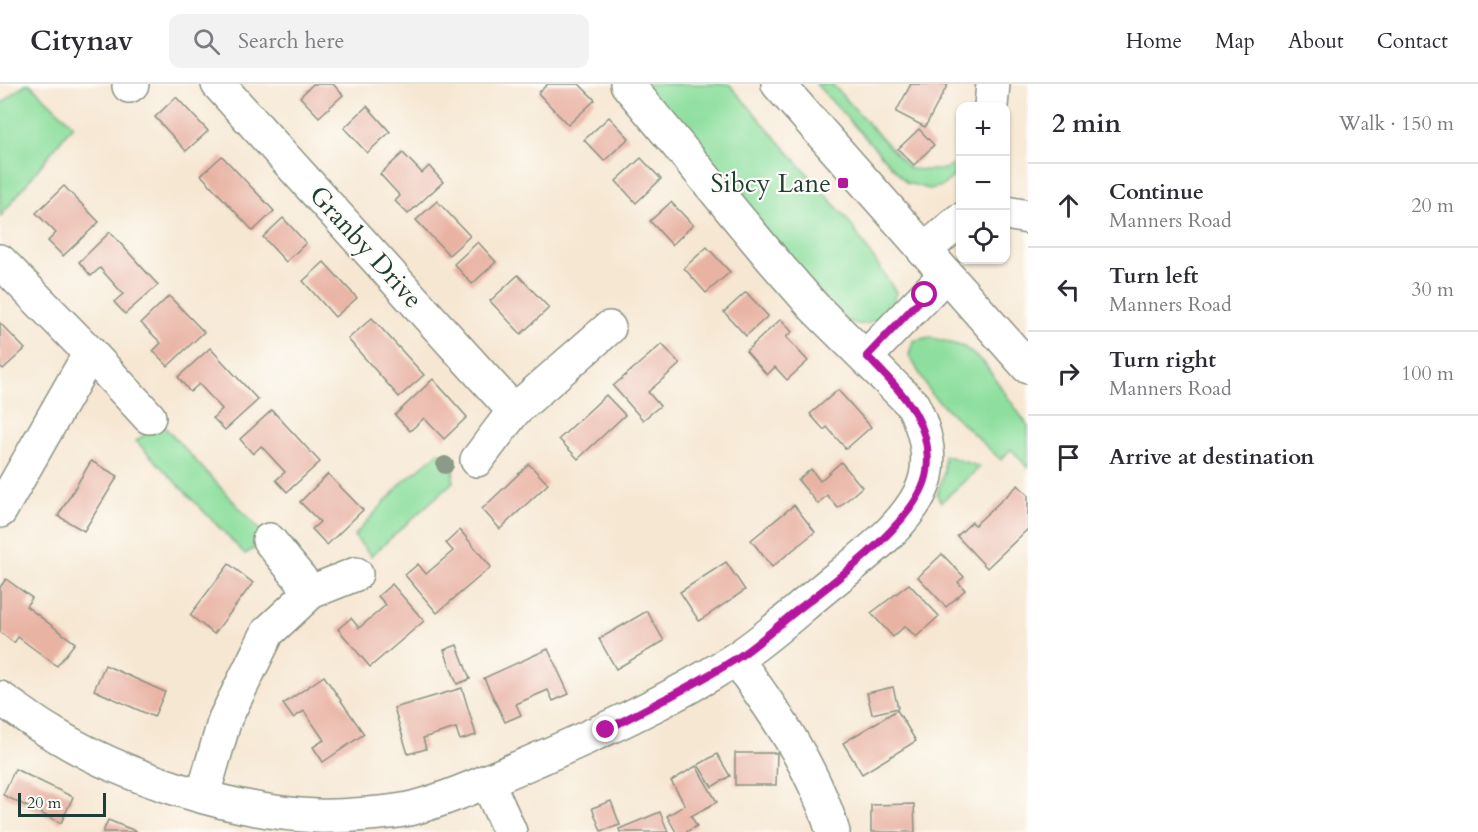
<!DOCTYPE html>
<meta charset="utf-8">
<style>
body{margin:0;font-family:Cardo,serif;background:#f2f2f3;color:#2b2b33}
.controls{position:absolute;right:18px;top:18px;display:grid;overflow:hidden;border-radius:12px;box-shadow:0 2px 4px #0004}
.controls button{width:54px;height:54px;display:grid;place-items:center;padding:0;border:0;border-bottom:2px solid #e1e1e2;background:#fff;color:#2b2b33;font:30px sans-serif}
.scale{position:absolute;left:18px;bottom:15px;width:88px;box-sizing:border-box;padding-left:6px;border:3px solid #1f3d34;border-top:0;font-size:16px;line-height:21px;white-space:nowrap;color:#1f3d34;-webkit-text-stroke:4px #fdfcf7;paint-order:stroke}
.stop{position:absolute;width:18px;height:18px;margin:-14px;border:4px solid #b5179e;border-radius:50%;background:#fff}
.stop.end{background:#b5179e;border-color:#fff;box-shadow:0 2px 6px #0008}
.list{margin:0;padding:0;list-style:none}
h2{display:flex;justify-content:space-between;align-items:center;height:78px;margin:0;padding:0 24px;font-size:26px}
h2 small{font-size:20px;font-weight:400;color:#7c7c81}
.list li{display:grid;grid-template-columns:39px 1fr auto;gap:18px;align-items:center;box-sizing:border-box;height:84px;padding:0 24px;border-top:2px solid #e1e1e2}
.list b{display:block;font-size:22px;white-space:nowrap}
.list p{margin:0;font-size:20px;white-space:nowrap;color:#7c7c81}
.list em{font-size:20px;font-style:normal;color:#7c7c81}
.icon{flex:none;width:33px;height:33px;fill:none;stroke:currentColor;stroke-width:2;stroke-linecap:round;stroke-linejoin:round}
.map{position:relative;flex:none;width:1028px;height:748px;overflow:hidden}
header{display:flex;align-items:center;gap:36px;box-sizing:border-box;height:84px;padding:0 30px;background:#fff;border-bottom:2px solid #e1e1e2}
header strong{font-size:28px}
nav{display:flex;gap:33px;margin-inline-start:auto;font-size:21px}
.search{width:420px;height:54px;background:#f2f2f3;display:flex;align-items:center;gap:15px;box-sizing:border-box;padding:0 21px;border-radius:12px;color:#7c7c81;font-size:22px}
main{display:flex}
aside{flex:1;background:#fff}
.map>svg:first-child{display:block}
</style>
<header>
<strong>Citynav</strong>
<div class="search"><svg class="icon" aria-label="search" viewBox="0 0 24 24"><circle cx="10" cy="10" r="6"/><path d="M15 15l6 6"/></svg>Search here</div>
<nav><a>Home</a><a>Map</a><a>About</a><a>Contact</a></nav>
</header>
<main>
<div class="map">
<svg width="1028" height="748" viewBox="0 0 1028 748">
<rect width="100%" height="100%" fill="#fdfcf7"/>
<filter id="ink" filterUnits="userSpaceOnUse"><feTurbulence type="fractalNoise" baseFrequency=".0167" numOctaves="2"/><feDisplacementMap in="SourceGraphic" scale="12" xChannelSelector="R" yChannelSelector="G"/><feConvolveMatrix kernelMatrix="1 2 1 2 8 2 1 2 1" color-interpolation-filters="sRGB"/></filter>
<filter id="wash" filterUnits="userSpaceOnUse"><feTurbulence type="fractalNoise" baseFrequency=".008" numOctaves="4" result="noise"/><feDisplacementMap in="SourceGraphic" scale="24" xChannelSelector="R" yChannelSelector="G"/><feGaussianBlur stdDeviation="1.35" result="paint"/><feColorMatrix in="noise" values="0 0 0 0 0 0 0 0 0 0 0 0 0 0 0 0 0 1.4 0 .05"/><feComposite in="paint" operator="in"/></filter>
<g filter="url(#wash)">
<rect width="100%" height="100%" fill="#f6e7d2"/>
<g fill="#8edf9f" stroke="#568e6a" stroke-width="1.5">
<polygon points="25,0 30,0 73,41 0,133 0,21"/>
<path d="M 642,0 L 729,0 L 847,135 L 896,208 C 893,227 870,248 849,237 C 838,232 828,217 819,209 C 756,149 698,68 642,0 Z"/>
<path d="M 816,0 L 832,0 L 910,85 C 928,86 951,91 960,72 L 960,87 L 942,102 L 929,105 L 907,99 Z"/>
<polygon points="930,253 964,263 984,279 1028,342 1028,384 1011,365 1001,376 931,310 909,271 913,257"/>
<polygon points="160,338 269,456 245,470 136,357"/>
<polygon points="439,368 454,381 453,398 371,472 354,452 402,399"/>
<polygon points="944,371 980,383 941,418 937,411 944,388"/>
</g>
<g id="blocks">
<g fill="#e9b3a4">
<polygon points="313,0 333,0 343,11 319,33 300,13"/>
<polygon points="548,0 579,0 595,16 568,41 538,9"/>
<polygon points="911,0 948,0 925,43 896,28"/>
<polygon points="176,13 208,47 186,67 155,33"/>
<polygon points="367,22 390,48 367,69 344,44"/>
<polygon points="609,33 629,54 604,77 584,56"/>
<polygon points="919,45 934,61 914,81 898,65"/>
<polygon points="403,69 422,89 429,82 443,98 408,130 395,117 400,112 380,90"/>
<polygon points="222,72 274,127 253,147 201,91"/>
<polygon points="641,74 661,95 636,119 616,97"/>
<polygon points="64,102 99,138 63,172 48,157 56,149 36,129"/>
<polygon points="437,117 470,152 449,171 416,136"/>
<polygon points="671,118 693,141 672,161 650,137"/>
<polygon points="283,134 306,159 286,178 263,153"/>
<polygon points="110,148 158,201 125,230 114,218 123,210 100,184 91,192 79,178"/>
<polygon points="478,158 496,178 472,200 454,180"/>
<polygon points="707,163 730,188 706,209 684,184"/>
<polygon points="324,178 357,214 335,233 303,197"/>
<polygon points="518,191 549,224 521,250 490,217"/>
<polygon points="746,208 768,232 746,252 724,228"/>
<polygon points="169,212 204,248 168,282 153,267 161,259 141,239"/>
<polygon points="372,234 424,291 399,313 348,255"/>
<polygon points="781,235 792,248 786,253 808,277 787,296 775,283 767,291 746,267"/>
<polygon points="0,239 25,265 3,285 0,282"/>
<polygon points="662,260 680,280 648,308 660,322 643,336 613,302"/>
<polygon points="210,264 258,316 225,346 213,334 222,325 199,300 190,308 178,293"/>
<polygon points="433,295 467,333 444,355 424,334 410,347 395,331"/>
<polygon points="838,306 871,343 846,365 827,343 824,346 810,330"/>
<polygon points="606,311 625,331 578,375 559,355"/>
<polygon points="272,326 320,378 287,408 276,396 285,388 261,362 253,370 240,355"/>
<polygon points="91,377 118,392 84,447 58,432"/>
<polygon points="841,378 862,403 838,424 827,411 818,420 798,396 811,385 820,397"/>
<polygon points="529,380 548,400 500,445 482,425"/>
<polygon points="328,390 363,426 327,461 312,445 320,438 300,418"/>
<polygon points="1018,401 1028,411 1028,445 987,484 957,452 972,438 975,441"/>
<polygon points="794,421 815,448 772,483 751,456"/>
<polygon points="460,446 491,483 437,529 405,491 418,480 426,490 453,467 446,459"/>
<polygon points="942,470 964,493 958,498 965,506 946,523 918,493"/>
<polygon points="726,478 745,506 699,537 680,508"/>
<polygon points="229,480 253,499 214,550 190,531"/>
<polygon points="6,495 32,514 26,522 75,559 57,582 18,553 14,559 0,548 0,503"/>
<polygon points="392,500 424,537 370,583 338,545 351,534 359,544 386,521 378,512"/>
<polygon points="909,500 939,532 916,553 905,542 893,553 871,529"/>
<polygon points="647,527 664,557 616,585 599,555"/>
<polygon points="457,561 470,595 457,600 444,566"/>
<polygon points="548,565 569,610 553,617 548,606 516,620 521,631 505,638 484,594"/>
<polygon points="105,581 165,608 154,633 94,606"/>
<polygon points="324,592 364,650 323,678 313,663 324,656 304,627 293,634 283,620"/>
<polygon points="893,603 898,624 872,630 867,609"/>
<polygon points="462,604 476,651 460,656 456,644 423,654 426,665 408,670 394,624"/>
<polygon points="897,626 916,657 862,690 843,659"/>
<polygon points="735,669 777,669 776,701 735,701"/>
<polygon points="717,670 730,692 712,703 698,681"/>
<polygon points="696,682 717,718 691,732 697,742 686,748 676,748 667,732 685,721 671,697"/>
<polygon points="15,685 73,713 61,739 3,711"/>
<polygon points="611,717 620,741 601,747 592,724"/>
<polygon points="914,720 915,748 871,748 871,721"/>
<polygon points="660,728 668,748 620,748 619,745"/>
<polygon points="108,736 138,748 103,748"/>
</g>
</g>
</g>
<g filter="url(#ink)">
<use href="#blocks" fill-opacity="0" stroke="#8a9283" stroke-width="1.5"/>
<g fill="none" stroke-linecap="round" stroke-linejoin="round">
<defs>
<g id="street">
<polyline points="218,0 514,327 609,244"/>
<polyline points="129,2 132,0"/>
<polyline points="991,22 993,0"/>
<polyline points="1006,129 1028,133"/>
<polyline points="924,167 960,136"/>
<polyline points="0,177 90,269 0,427"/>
<polyline points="90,269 149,333"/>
<polyline points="867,272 946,190"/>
<polyline points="477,376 514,327"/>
<polyline points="269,456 311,508"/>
<path d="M 736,575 C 775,628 814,684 833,748"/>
<path d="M 0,614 C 17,625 34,639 52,649 C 125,694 231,728 317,732 C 337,733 394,729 413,724 C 451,714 489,696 525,681 C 596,650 668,618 734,576 C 767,555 797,526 828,501 C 860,475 901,446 920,409 C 935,380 926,348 913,321 L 814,223 L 773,176 L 627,0"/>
<polyline points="487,697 510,748"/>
<polyline points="203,711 225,635 268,548 311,508 356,490"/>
</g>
<polyline id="secondary" points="778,0 1028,283"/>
</defs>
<use href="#street" stroke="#8a9283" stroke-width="36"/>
<use href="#secondary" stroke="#8a9283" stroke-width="36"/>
<use href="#street" stroke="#fff" stroke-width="33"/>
<use href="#secondary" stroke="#fff" stroke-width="33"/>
</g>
<circle fill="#8c9b87" cx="445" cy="381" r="9"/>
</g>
<g fill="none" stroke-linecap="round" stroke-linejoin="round" filter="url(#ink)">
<path stroke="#b5179e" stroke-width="8" d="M 606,646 C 649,623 693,602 734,576 C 754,564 773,546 791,531 C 829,501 920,437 927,388 C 934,337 899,306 867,272 L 925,211"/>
</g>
<rect fill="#b5179e" stroke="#fdfcf7" stroke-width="2" x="837" y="93" width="12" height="12" rx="3"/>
<g text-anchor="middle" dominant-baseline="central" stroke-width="4.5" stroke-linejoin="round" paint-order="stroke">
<g font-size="26" fill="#1f3d34" stroke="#fdfcf7" text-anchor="end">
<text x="831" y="99">Sibcy Lane</text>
</g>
<g font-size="26" fill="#1f3d34" stroke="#fdfcf7">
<text transform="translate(366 163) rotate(48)">Granby Drive</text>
</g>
</g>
</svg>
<div class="controls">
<button>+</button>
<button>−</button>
<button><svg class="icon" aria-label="locate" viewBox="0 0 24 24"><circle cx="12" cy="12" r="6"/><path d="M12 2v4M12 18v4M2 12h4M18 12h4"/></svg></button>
</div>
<div class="scale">20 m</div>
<div class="stop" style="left:925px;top:211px"></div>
<div class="stop end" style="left:606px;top:646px"></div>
</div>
<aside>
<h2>2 min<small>Walk · 150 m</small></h2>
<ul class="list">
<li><svg class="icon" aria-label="ahead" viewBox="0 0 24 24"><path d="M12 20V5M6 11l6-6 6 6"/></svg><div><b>Continue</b><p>Manners Road</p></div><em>20 m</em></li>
<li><svg class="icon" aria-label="left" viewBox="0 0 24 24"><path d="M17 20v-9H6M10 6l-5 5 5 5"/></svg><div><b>Turn left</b><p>Manners Road</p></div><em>30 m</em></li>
<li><svg class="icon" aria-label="right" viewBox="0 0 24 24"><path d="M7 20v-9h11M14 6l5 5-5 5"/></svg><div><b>Turn right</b><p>Manners Road</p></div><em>100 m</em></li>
<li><svg class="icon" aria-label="arrive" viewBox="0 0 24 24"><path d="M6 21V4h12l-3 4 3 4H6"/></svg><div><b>Arrive at destination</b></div></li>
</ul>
</aside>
</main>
